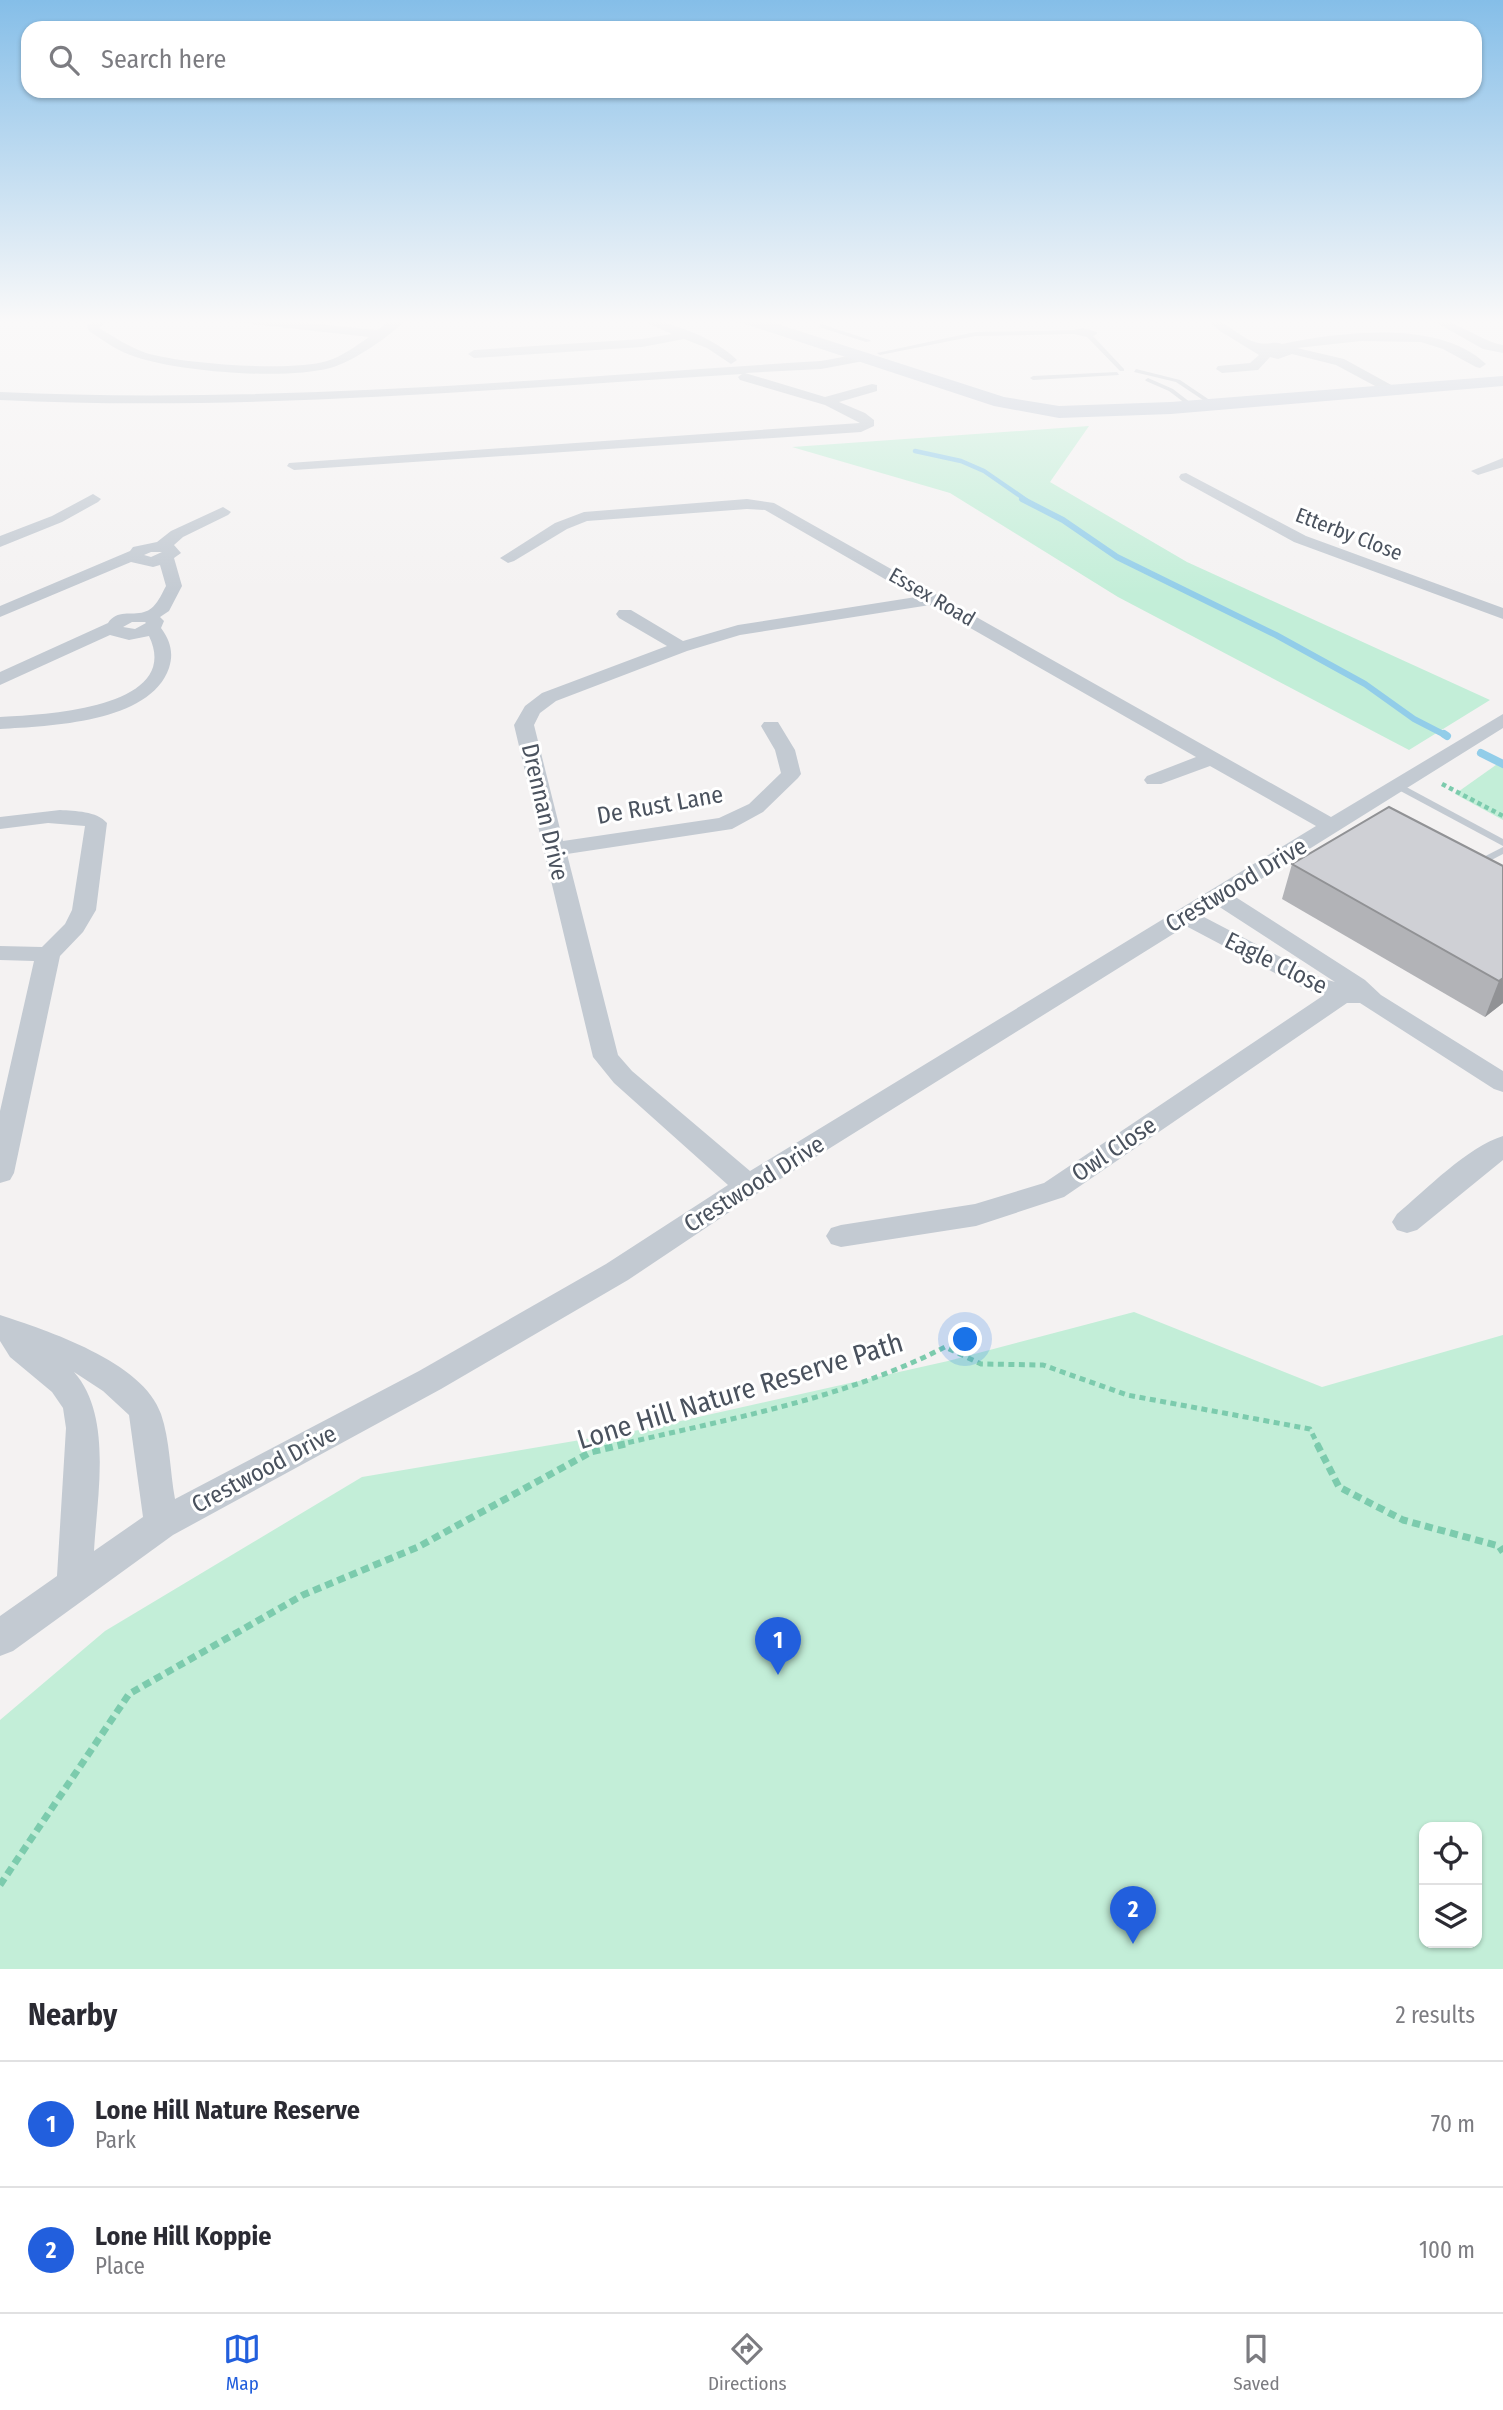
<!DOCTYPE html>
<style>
body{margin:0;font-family:"Fira Sans Condensed",sans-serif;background:#f7f7f7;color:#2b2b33}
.controls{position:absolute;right:21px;bottom:21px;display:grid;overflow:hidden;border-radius:14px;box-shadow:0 2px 5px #0004}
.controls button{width:63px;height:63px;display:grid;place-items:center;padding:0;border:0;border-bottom:2px solid #e1e1e2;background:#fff;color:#2b2b33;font:35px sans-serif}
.you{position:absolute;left:966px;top:1340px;width:24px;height:24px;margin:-18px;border:5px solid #fff;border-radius:50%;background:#1a73e8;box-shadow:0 0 0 10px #1a73e833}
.badge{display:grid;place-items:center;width:46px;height:46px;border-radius:50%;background:#225fdd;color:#fff;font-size:23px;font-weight:700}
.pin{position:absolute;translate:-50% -58px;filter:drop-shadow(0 2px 4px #0008)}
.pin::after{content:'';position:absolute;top:37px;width:24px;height:21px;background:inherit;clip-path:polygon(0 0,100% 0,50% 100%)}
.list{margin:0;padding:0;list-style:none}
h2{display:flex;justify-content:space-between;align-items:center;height:91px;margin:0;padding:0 28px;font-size:30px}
h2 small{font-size:23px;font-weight:400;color:#7c7c81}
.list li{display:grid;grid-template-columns:46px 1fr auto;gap:21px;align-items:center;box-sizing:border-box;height:126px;padding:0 28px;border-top:2px solid #e1e1e2}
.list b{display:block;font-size:26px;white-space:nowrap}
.list p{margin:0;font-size:23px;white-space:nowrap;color:#7c7c81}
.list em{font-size:23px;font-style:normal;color:#7c7c81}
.icon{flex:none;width:38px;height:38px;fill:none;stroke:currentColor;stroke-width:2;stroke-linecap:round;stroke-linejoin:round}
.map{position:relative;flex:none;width:1503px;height:1969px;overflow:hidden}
.search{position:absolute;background:#fff;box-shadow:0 2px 5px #0004;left:21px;right:21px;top:21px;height:77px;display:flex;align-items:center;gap:18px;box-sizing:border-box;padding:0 24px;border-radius:21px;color:#7c7c81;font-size:26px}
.sheet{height:343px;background:#fff}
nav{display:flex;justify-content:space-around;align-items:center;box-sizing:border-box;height:98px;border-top:2px solid #e1e1e2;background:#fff;font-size:19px;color:#7c7c81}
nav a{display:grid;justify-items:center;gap:4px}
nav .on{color:#225fdd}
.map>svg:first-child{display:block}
</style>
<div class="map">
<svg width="1503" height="1969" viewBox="0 0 1503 1969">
<rect width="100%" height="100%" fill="#f4f2f2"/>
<g fill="#c3eed8" fill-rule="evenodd">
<polygon points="1089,426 1050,482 1187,562 1490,700 1409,750 1118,597 950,493 792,447"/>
<polygon points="1503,760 1503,820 1455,794"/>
<path d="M 1134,1312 L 1322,1387 L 1503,1335 L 1503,1969 L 0,1969 L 0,1720 L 105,1631 L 362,1477 L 645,1429 L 948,1361 ZM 1477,1827 L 1477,1943 L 1424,1943 L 1424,1827 Z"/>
</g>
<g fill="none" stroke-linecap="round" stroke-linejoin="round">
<polyline stroke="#92cde9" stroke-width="4.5" points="915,451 961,461 984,471 1026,500"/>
<polyline stroke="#92cde9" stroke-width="6" points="1022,499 1063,520 1117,557 1276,635 1365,684 1414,719 1447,736"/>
<g stroke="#92cde9" stroke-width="8">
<polyline points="1444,734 1447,736"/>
<polyline points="1481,753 1503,764"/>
</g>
<polyline stroke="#7ccbad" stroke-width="4.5" stroke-dasharray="4.5 3.5" stroke-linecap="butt" points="1442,784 1503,816"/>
<path stroke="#7ccbad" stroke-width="5" stroke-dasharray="6 4.5" stroke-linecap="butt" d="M 618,1445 C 728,1419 844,1399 945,1347 L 981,1364 L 1043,1365 L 1127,1395 L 1310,1429 L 1318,1445"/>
<g stroke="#7ccbad" stroke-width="7" stroke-dasharray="8 5" stroke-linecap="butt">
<polyline points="1317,1444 1339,1487 1403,1520 1499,1546 1503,1552"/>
<polyline points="0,1885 129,1694 303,1595 418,1547 591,1452 625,1444"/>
</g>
<g fill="#c3cad2" fill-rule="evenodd">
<polygon points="821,324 870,340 871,341 866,342 819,327"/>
<polygon points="1083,328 1097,332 1097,334 1093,336 1124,369 1124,371 1120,371 1087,337 1074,334 975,336 880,355 877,353 975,332 1074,330"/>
<polygon points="1136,369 1180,380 1217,405 1212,406 1176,382 1134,372"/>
<polygon points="1117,372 1119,375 1033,380 1030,378 1033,376"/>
<polygon points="1148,378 1173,389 1195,406 1190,407 1169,391 1146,381 1145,380"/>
<polygon points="1397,782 1503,839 1503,846 1393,787 1393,783"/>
<polygon points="1503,847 1503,854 1476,868 1472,869 1466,866"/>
</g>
<g fill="#c3cad2" fill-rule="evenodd">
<path d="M 96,319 L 110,319 L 99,328 C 114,337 129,347 146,353 C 183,364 291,372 327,361 C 343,356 356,346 369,337 L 235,322 L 229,319 L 268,319 L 377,330 L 393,319 L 407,319 C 390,336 353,362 330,368 C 285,380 181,372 136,357 C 119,352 104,341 89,331 L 87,326 Z"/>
<path d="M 638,319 C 667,319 717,339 737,360 L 731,364 L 707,348 L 684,339 L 642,347 L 474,358 L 468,354 L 474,350 L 642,339 L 672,334 Z"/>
<path d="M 1206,319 C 1229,319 1239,340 1259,343 C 1267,345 1274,341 1282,344 C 1341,332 1439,319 1486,364 L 1480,368 L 1476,367 L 1443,349 L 1421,342 L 1361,341 L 1297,348 L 1344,359 L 1395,387 L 1396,390 L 1390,394 L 1336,365 L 1292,354 L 1278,359 L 1270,357 L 1258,370 L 1222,373 L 1216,369 L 1218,366 L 1250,363 L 1259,355 L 1220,331 Z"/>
<path d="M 1430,319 C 1457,319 1477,340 1503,345 L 1503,353 L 1483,349 Z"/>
<path d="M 865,353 L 869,354 L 869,360 L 821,369 L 745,373 L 825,397 L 872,384 L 877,385 L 877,391 L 839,402 L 865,413 L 874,420 L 874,426 L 861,432 L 294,470 L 287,466 L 289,463 L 860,423 L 825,405 L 740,380 L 738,377 L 742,374 C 495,389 247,412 0,400 L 0,392 C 273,405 548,378 821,361 Z"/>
<polygon points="1503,458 1503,467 1478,475 1471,471"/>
<polygon points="1186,473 1306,536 1503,608 1503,619 1294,542 1181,480 1179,477 1181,474"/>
<polygon points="93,494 101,499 98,502 62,522 0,547 0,536 52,516"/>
<path d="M 747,499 L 774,503 L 1331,817 L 1503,714 L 1503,728 L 1234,896 L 1365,980 L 1381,995 L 1503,1071 L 1503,1092 L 1494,1089 L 1360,1003 L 1347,1003 L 1064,1197 L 976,1226 L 841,1247 L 831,1244 L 826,1236 L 831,1228 L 841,1225 L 975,1204 L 1044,1183 L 1324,995 L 1303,988 L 1186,926 L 758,1193 L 628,1280 L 441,1389 L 173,1535 L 13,1651 L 0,1656 L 0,1616 L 57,1576 L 66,1428 L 63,1408 L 52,1392 L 10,1357 L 0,1341 L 0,1315 C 46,1330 144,1362 161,1414 C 170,1440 170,1472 175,1499 L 419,1371 L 606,1264 L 728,1185 L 614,1083 L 593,1057 L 514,725 L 525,706 L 542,693 L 667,646 L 619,618 L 616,614 L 619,610 L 631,610 L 683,641 L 738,625 L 916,597 L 765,510 L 747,509 L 587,521 L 567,529 L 514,561 L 508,563 L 500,558 L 555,523 L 584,512 ZM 930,605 L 1196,757 L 1147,776 L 1144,780 L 1147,784 L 1161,784 L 1210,766 L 1316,826 L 750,1171 L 632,1071 L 618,1055 L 567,854 L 732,829 L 763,812 L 798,778 L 801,774 L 795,750 L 778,722 L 764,722 L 761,726 L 775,750 L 781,773 L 749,804 L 719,818 L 563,841 L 534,725 L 540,713 L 556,701 L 687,651 L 740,635 ZM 1218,906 L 1335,982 L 1321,978 L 1202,916 ZM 74,1372 L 103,1391 L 129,1415 L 143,1517 L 94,1551 C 97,1496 113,1416 74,1372 Z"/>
<path d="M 223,507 L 231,512 L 228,515 L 183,537 L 174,545 L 181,553 L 174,558 L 182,586 L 169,611 L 160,617 L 164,621 L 161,628 C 170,640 174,653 169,668 C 150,723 49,726 0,729 L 0,717 C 41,715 184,709 149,636 L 129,640 L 110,635 L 0,685 L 0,672 L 108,623 C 117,609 131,616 144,612 C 156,609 161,595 166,586 L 160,565 L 153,567 L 131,562 L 0,617 L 0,606 L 130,551 L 133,547 L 157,542 L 171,531 ZM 151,552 L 162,552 L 151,557 L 144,555 ZM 132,622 L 145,622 L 146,623 L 135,629 L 123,627 Z"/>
<path d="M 60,810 C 75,811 97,811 107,823 L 96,910 L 83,932 L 60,956 L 14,1173 L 10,1180 L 0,1183 L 0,1111 L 34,961 L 0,960 L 0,946 L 42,947 L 65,924 L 72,910 L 85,826 L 48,823 L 0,829 L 0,817 Z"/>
<path d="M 1503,1136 L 1503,1160 L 1417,1230 L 1407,1233 L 1397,1230 L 1392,1222 L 1397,1214 C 1426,1190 1467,1147 1503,1136 Z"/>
</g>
<polygon fill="#c5cdd9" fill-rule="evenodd" points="737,319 762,319 1004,397 1059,406 1171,402 1503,376 1503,386 1171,414 1059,418 994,406 739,322"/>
</g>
<polygon fill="#b2b3b7" points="1292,864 1503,866 1503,1003 1485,1017 1282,899"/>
<polygon fill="#919295" points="1503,978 1503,1003 1485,1017 1499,981"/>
<polygon fill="#cfd0d5" stroke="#919295" stroke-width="2" points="1389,807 1503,866 1503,978 1499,981 1292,864"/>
<linearGradient id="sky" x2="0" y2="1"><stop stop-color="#85bee8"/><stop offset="0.54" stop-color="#faf9f9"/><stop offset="1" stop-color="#faf9f9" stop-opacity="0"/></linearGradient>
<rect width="1503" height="595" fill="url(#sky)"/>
<g text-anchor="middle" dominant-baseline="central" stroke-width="6" stroke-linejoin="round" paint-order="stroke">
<g font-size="21" fill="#4a525e" stroke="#fff">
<text transform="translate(1349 534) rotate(21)">Etterby Close</text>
<text transform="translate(932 597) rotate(30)">Essex Road</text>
</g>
<g font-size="24" fill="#4a525e" stroke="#fff">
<text transform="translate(660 805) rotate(-10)">De Rust Lane</text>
<text transform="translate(545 812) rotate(77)">Drennan Drive</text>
<text transform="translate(1236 885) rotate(-31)">Crestwood Drive</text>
<text transform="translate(1276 963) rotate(26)">Eagle Close</text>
<text transform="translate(1114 1149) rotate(-34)">Owl Close</text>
<text transform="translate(754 1184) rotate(-32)">Crestwood Drive</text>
<text transform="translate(264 1469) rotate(-28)">Crestwood Drive</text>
</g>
<g font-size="28" fill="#4a525e" stroke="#fff">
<text transform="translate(740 1391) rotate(-17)">Lone Hill Nature Reserve Path</text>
</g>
</g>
</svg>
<div class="controls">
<button><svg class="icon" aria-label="locate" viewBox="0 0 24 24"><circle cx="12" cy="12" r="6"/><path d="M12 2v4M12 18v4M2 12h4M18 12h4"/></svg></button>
<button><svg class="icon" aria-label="layers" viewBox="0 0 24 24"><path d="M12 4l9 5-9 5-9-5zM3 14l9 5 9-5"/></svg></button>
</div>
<div class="you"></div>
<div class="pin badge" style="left:778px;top:1675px">1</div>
<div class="pin badge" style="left:1133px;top:1944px">2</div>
<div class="search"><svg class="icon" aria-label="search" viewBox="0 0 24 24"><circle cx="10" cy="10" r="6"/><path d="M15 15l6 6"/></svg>Search here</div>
</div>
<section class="sheet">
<h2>Nearby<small>2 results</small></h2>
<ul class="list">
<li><span class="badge">1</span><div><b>Lone Hill Nature Reserve</b><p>Park</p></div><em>70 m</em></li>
<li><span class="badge">2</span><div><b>Lone Hill Koppie</b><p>Place</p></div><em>100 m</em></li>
</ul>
</section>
<nav>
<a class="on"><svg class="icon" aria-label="map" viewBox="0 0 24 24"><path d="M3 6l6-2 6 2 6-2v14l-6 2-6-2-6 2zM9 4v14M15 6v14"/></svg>Map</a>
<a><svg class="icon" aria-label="directions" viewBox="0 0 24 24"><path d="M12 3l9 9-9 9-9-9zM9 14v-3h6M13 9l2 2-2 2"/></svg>Directions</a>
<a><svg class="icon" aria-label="saved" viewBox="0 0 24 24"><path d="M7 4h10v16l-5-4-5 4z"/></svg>Saved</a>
</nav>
